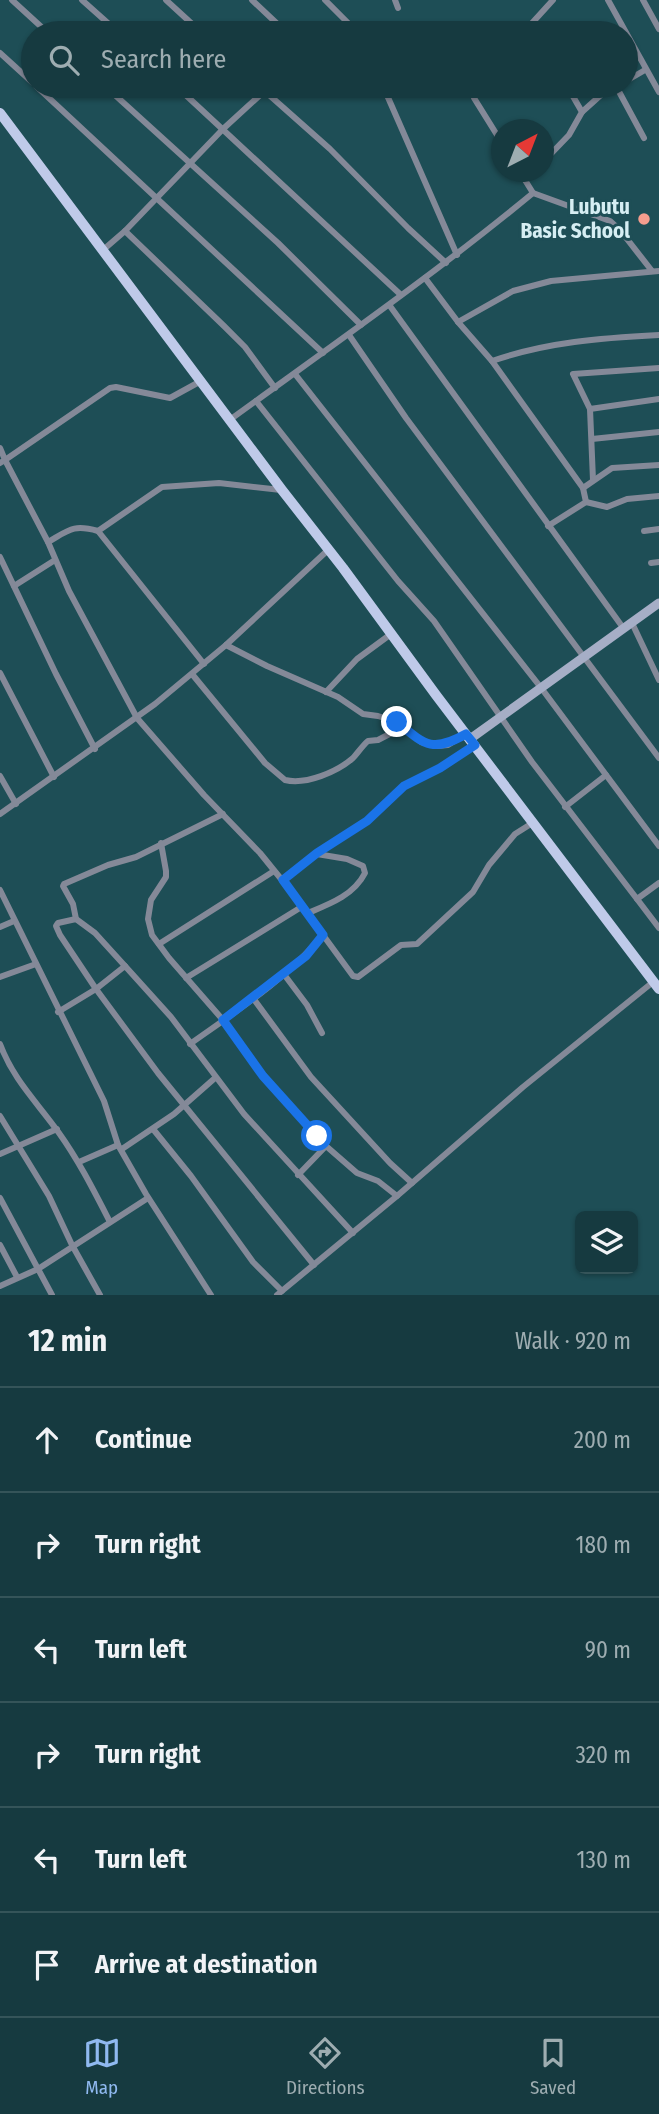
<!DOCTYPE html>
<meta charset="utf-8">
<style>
body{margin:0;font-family:"Fira Sans Condensed",sans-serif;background:#23454b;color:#f1f3f6}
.controls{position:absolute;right:21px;bottom:21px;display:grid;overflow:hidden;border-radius:10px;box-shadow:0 2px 5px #0004}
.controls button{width:63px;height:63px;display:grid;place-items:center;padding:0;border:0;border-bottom:2px solid #355459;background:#163a40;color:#f1f3f6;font:35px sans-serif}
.compass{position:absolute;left:491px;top:119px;width:63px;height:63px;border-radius:50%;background:#163a40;box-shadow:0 2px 5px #0004;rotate:42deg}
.stop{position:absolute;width:21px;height:21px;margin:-16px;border:5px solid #1a73e8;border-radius:50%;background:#fff}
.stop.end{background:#1a73e8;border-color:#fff;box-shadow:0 2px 7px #0008}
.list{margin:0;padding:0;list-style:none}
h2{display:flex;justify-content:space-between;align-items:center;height:91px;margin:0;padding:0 28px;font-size:30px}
h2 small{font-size:23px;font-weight:400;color:#9eadb1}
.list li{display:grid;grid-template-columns:46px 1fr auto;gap:21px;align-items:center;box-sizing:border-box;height:105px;padding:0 28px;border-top:2px solid #355459}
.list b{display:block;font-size:26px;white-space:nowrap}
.list em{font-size:23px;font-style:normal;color:#9eadb1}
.icon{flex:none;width:38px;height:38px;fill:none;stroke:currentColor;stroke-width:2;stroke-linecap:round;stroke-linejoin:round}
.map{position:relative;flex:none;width:659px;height:1295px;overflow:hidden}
.search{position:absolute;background:#163a40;box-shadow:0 2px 5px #0004;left:21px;right:21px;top:21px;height:77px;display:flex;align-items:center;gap:18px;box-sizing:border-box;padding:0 24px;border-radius:38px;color:#9eadb1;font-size:26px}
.sheet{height:721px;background:#163a40}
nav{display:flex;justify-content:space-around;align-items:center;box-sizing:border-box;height:98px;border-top:2px solid #355459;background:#163a40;font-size:19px;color:#9eadb1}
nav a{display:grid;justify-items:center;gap:4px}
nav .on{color:#90b9f0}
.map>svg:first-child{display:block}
</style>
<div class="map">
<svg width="659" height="1295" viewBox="0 0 659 1295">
<rect width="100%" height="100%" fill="#1e4e56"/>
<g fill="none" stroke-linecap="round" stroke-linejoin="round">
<g stroke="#848998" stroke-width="6">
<polyline points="12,0 48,33"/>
<polyline points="82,0 119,33"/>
<polyline points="166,0 202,33"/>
<polyline points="252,0 287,33"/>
<polyline points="325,0 358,33"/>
<polyline points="395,0 398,8"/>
<polyline points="608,0 659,92"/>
<polyline points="643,0 659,29"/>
<polyline points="523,33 553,0"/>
<polyline points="0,53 33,83"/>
<polyline points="626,81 645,70"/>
<polyline points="36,86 323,353"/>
<polyline points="105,86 278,243 361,325"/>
<polyline points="176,86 401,295"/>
<polyline points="259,86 330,149 408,228 446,263"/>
<polyline points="383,86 457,255"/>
<polyline points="478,86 474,98 502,143"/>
<polyline points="616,86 644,138"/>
<polyline points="582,112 602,94 616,86"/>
<polyline points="544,161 569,135 582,112 567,86"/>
<polyline points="520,172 533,193"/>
<polyline points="525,180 533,172"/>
<polyline points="125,231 224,326 245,347 275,388"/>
<polyline points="103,250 125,231 223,129 270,86"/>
<polyline points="425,278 458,322 513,291 551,281 659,271"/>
<polyline points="390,306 624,629"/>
<polyline points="458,322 492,361 583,488 586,502 548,526"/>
<polyline points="349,335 406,418 659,758"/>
<path d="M 492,361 C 547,342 601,338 659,335"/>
<polyline points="295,374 542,689 659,846"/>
<polyline points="201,381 170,398 116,387 110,388 5,460 48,542 69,591 137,718 204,795 260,853 303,906"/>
<polyline points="256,401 398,581 434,621 532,762 637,899 659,883"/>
<polyline points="590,409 659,399"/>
<path d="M 231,419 C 333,345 436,273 533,193 L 610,221 L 620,230 L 652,271"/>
<polyline points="592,439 659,432"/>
<polyline points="0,448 5,460 0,463"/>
<polyline points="593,480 590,409 573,374 659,368"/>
<polyline points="583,488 612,468 659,465"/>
<polyline points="586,502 607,507 627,499 659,496"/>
<polyline points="98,531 162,487 219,483 281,490"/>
<polyline points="644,531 659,529"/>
<path d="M 48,542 C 69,530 73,524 98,531 L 204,664"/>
<polyline points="0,557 56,674 95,749"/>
<polyline points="651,563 659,562"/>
<polyline points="14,586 55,560"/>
<polyline points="632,623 659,680"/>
<polyline points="226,645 267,666 338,697 363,714 378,716 397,722 421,742 437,746 448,745 466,734"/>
<polyline points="0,673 54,777"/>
<path d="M 192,674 L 265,763 L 285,780 C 306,785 337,772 353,758 C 358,753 362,746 368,741 L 378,740 L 403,727"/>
<polyline points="326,692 357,659 391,634"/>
<polyline points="0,776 16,804"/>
<polyline points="565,807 606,775"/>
<polyline points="0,814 155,704 226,645 328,550"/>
<polyline points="161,843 166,871 166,877 151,900 148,919 152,935 169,958 223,1020 263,1076 326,1146 357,1173 378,1181 397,1196"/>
<polyline points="317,854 367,821 404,786 440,768 475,745"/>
<path d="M 283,880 L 317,854 L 347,859 L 363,866 L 365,873 C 354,895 330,904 308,913"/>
<polyline points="0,890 104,1101 118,1145 146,1194 211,1295"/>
<polyline points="637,899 659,928"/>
<polyline points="76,919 73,904 63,886 64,884 108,865 136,857 223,814"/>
<polyline points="0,927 14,921"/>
<polyline points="323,935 353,976 358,977 401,945 417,944 473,892 489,865 515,834 534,822"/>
<polyline points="159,944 274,871"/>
<polyline points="283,973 307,1005 322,1033"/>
<polyline points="0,977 36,964"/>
<path d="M 186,978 L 303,906 L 323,935 C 288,978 235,1012 190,1044"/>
<polyline points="253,998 311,1077 390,1163 412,1183"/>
<polyline points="58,1012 96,989 60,935 56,926 58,923 76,919 95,933 125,966"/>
<path d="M 0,1044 C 14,1081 37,1102 59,1133 C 79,1161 94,1191 110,1222"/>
<polyline points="0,1116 49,1196 72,1245 100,1295"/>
<polyline points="153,1129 191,1176 253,1262 282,1291"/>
<polyline points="122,1149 174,1114 215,1078"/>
<polyline points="0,1154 57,1129"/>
<polyline points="79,1162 118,1145"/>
<polyline points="298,1175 326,1146"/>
<polyline points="0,1198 52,1295"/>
<polyline points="0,1245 17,1277"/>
<polyline points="314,1265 158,1073 96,989 125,966 171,1017 244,1114 353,1233"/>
<polyline points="0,1286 38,1269 148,1198"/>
<polyline points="277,1295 397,1196 523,1087 653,982"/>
</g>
<polyline stroke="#a6aec6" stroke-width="9" points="470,739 659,603"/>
<polyline stroke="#bfcae9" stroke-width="10" points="0,113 282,490 343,568 436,695 659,989"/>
</g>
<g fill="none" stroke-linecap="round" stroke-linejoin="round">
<path stroke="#1a73e8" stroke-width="9" d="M 317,1136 L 263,1076 L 223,1020 L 306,956 L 323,935 L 283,880 L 317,853 L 367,821 L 404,786 L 440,768 L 475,745 L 466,734 C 432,753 425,745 397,722"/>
</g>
<circle fill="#f59d8e" stroke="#1e4e56" stroke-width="2.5" cx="644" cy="219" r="7"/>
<g text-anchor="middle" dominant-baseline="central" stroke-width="6" stroke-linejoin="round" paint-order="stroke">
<g font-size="21" font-weight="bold" fill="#d6eef3" stroke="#1e4e56" text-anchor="end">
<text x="630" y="207">Lubutu<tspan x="630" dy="24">Basic School</tspan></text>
</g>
</g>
</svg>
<div class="controls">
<button><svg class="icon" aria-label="layers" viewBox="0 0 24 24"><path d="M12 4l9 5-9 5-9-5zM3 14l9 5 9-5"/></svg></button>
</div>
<svg class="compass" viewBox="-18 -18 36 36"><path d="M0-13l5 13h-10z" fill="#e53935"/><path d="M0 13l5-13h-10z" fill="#9eadb1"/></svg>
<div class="stop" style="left:317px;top:1136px"></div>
<div class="stop end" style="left:397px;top:722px"></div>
<div class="search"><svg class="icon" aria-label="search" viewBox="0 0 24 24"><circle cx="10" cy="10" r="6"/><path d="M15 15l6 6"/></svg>Search here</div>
</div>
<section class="sheet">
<h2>12 min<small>Walk · 920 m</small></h2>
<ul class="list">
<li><svg class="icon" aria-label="ahead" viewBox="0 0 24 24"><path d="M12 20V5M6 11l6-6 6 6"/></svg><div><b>Continue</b></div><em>200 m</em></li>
<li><svg class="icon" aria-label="right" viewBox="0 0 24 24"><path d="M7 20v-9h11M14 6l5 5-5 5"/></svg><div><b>Turn right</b></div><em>180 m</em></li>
<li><svg class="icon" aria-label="left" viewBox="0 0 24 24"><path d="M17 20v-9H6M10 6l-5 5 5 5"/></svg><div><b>Turn left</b></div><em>90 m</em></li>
<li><svg class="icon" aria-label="right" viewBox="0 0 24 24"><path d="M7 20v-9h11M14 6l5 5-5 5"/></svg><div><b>Turn right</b></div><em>320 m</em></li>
<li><svg class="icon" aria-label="left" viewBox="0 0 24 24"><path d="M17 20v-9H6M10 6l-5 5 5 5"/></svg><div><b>Turn left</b></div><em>130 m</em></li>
<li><svg class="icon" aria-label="arrive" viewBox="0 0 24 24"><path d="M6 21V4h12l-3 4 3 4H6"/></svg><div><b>Arrive at destination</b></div></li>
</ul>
</section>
<nav>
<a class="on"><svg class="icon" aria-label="map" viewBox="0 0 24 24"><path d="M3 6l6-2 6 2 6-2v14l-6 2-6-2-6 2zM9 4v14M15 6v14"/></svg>Map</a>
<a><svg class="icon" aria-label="directions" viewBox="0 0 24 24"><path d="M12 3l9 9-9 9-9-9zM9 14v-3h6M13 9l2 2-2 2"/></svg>Directions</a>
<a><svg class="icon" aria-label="saved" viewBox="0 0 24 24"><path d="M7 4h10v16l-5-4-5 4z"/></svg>Saved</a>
</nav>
